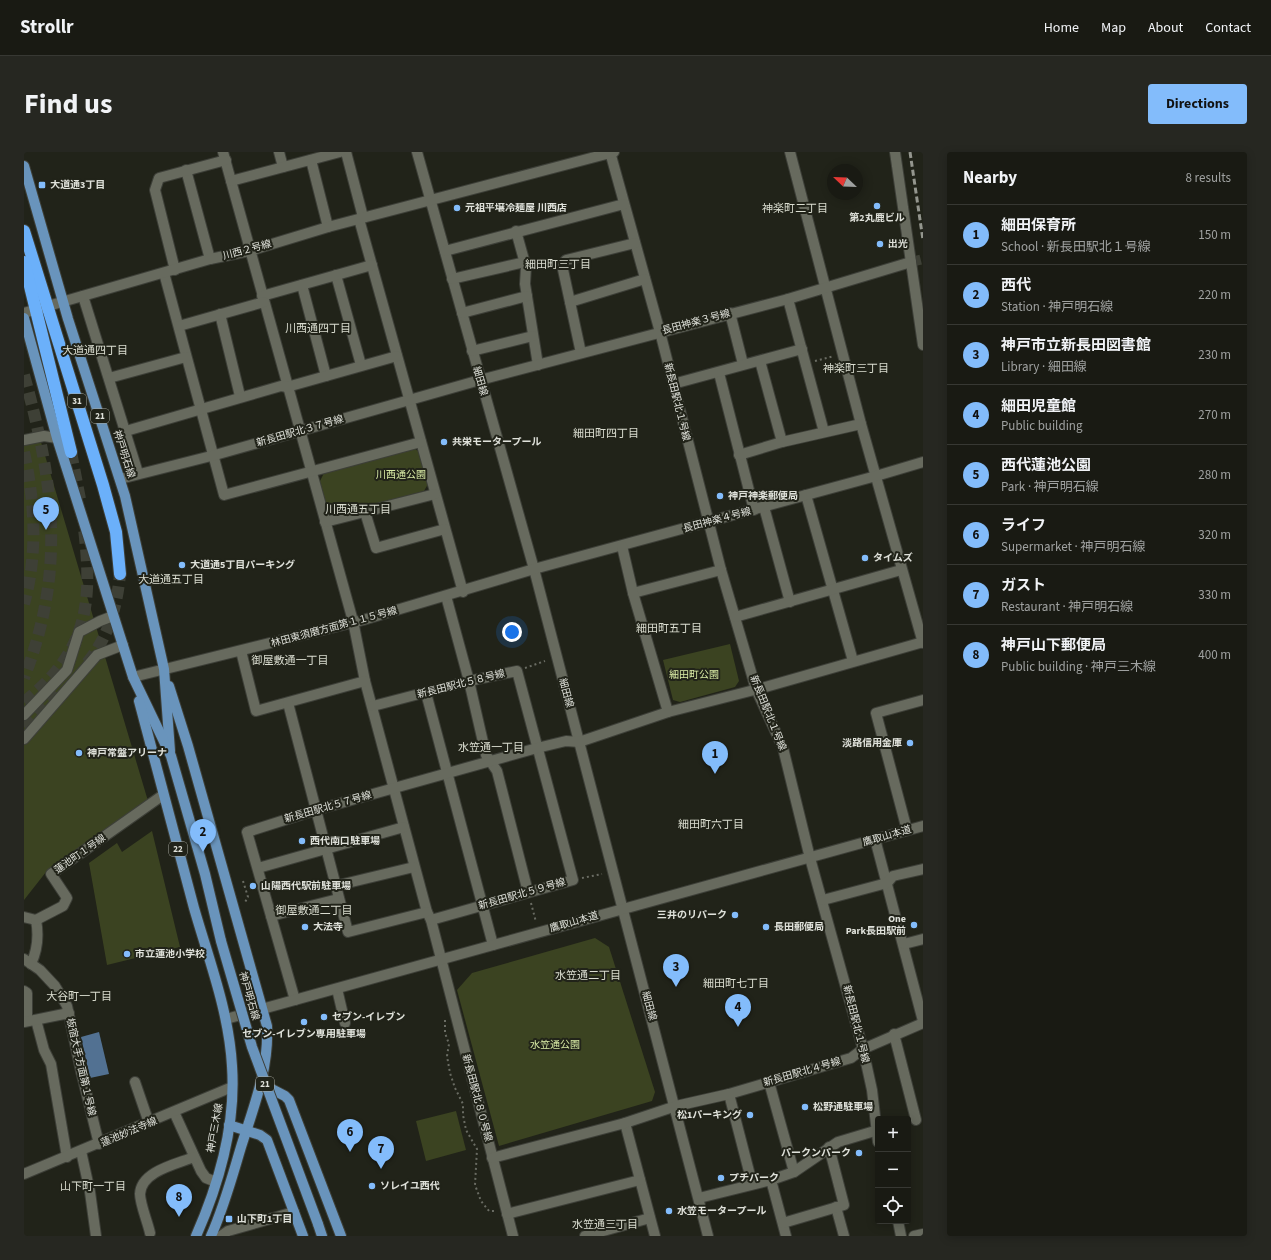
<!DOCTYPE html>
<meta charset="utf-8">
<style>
body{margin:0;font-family:"Source Sans 3","Noto Sans JP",sans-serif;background:#262721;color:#f1f3f6}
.controls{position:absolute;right:12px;bottom:12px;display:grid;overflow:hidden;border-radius:4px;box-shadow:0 2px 10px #0003}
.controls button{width:36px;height:36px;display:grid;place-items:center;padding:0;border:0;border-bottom:1px solid #373833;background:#191a13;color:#f1f3f6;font:20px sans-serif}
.compass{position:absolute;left:803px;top:12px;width:36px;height:36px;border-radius:50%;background:#191a13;box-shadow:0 2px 10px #0003;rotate:293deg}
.you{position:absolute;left:488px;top:480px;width:14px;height:14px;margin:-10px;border:3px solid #fff;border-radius:50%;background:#1a73e8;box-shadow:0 0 0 6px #1a73e833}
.badge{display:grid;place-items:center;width:26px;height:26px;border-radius:50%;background:#83bcfb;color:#111;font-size:13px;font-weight:700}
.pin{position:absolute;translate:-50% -33px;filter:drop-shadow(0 1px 2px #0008)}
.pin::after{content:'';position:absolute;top:21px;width:14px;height:12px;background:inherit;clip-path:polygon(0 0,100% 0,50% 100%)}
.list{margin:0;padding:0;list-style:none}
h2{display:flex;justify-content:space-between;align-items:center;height:52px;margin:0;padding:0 16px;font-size:17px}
h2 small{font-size:13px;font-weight:400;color:#9fa1a0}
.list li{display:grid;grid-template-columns:26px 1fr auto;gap:12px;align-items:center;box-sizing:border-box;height:60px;padding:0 16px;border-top:1px solid #373833}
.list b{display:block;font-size:15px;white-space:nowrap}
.list p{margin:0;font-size:13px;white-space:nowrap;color:#9fa1a0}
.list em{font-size:13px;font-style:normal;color:#9fa1a0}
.icon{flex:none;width:22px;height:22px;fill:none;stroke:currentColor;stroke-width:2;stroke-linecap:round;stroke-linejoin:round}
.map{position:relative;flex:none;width:899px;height:1084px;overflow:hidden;border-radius:4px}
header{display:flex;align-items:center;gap:24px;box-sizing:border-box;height:56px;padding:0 20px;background:#191a13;border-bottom:1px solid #373833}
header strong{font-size:19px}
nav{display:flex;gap:22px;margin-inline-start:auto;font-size:14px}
.intro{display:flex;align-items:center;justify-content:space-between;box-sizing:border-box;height:96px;padding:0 24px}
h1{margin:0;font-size:28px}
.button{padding:10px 18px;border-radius:4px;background:#83bcfb;color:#111;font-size:14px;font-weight:700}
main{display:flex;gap:24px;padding:0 24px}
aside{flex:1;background:#191a13;border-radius:4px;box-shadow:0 2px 10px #0003}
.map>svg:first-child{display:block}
</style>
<header>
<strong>Strollr</strong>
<nav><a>Home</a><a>Map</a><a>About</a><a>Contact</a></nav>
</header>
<div class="intro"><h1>Find us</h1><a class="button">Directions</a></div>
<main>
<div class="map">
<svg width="899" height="1084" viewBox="0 0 899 1084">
<rect width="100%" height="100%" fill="#212319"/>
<g fill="#3b4321">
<polygon points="17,290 124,649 22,720 0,748 0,293"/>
<polygon points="389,296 396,300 404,332 400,339 310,363 303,359 295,331 300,321"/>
<polygon points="706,492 715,529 711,535 656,550 649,548 639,508"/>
<polygon points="128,679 156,795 83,813 65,711 93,691 98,700"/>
<polygon points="571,786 585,795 631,940 628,949 475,994 433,838 448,821"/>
<polygon points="432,959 442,998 402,1009 392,969"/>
</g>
<polygon fill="#527192" points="75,880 85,922 66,926 57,885"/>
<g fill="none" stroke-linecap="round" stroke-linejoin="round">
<polyline stroke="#3e4036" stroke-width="10" stroke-dasharray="10 5" stroke-linecap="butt" points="887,110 899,107"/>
<g stroke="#3e4036" stroke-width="12" stroke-dasharray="12 6" stroke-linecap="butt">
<path d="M 0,223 C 30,331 42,419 0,526"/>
<path d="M 0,300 C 11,350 14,402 0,452"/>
<polyline points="47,300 56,347"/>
<path d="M 63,511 C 84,486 93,455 96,422"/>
<path d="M 0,550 C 63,500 69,453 60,377"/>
<polyline points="0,575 34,542"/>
</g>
<defs>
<g id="minor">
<polyline points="199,0 329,469 341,529 403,760 407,768 489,1084"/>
<polyline points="255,0 259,15"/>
<polyline points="322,0 339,65"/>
<polyline points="393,0 510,417 684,1084"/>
<polyline points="586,0 636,180 697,418 732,537 759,596 786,706 839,897 848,938 854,990"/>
<polyline points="766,0 837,272 899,491"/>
<polyline points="871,0 899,193"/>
<polyline points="287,8 304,75"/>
<polyline points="162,18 186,107"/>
<polyline points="207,29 316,0"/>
<polyline points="335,67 439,440"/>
<polyline points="492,79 502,115 501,132 514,213"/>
<polyline points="421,99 600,52"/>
<polyline points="151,118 131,38 135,26 202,8"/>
<polyline points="140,121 200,343 397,290"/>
<polyline points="312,123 337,213"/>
<polyline points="428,127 501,110"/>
<polyline points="278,133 302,224"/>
<polyline points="59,144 114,321"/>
<polyline points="238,144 348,113"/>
<polyline points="764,147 800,280"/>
<polyline points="546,150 621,127"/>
<polyline points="0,161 186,107 225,99 304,75 590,0"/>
<polyline points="438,161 503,144"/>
<polyline points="706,161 719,212"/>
<polyline points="196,162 216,244"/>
<polyline points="155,174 240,150"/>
<polyline points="448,199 509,184"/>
<polyline points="557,201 538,113 542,108 611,91"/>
<polyline points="736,209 758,290"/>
<polyline points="695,221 730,358"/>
<polyline points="85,226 162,205"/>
<polyline points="649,232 778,197"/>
<polyline points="102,279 257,234 263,235 373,204"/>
<polyline points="0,288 20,284 33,286"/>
<polyline points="715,303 758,290 837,272"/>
<polyline points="96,327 191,303 456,228 764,147 887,110"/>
<polyline points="782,343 829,509"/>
<polyline points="740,355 766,450"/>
<polyline points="341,360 352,396 421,377"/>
<polyline points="301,370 411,342"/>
<polyline points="609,441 697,418"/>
<polyline points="422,444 445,529 462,603 473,619 504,740"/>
<polyline points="711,465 877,418"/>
<polyline points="217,499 232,559 341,529"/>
<polyline points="109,525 339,468 510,417 852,324 899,310"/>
<polyline points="402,541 469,793"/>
<polyline points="264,551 324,780 403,760"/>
<polyline points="349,554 445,529 493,519 549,728 407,768"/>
<polyline points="644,560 738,536 899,490"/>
<polyline points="0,563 43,518 55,480 76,469 89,464"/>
<polyline points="0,587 73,503 99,493"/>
<polyline points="883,678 852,561 899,548"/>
<polyline points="851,687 899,869"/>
<polyline points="234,716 380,675"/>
<polyline points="311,734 390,715"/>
<polyline points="799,748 863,731 869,724 899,717"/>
<polyline points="247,764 314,747"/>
<path d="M 0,765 L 12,768 C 15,784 14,797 7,812"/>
<polyline points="12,768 39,754 43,746 27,722 139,643"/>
<polyline points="880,792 899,787"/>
<polyline points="0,807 16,818 31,834 43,854 57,919 75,992"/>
<polyline points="313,837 321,871"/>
<polyline points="0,839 3,841 3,869"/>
<polyline points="271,848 223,680 292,658 513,596 542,589 555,590 644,560 609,441 598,394"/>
<polyline points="202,867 899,674"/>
<polyline points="12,868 20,898 27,912 43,1005"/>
<polyline points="0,870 45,861"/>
<polyline points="870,882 892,968"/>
<polyline points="111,930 125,971"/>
<polyline points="745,930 770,1020"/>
<polyline points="705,942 728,1031"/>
<polyline points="150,960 177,1019 182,1026 192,1030"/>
<polyline points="601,971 631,1084"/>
<polyline points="57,999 66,1040 72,1084"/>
<polyline points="468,1006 601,971 652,954 705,942 827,906 839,897 899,871"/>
<polyline points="0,1022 208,935"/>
<polyline points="747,1028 762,1084"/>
<polyline points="675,1046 747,1028 770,1020 814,990 854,978"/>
<polyline points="812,1055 820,1084"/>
<polyline points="483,1062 616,1028"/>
<polyline points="874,1069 877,1084"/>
<polyline points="759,1071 820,1053 805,995"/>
<path d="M 126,1081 C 124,1071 116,1052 116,1042 C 117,1019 153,1012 170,1005"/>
<polyline points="197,1084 204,1079 270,1060"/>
<polyline points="561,1084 626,1066"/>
<polyline points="890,1084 899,1082"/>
</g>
<g id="major">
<polyline points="0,14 44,167 101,344 140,517 146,599"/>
<polyline points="0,166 33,286 109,525 147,604 181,722 197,789"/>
<path d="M 145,534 L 164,594 L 243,874 C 245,917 230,954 217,995 C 208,1025 200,1055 187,1084"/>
<path d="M 115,549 C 133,618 151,687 170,756 C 185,808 205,860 208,914 C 212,972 195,1032 172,1084"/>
<polyline points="238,932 261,944 265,948 317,1084"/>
<polyline points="205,973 236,983 243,988 279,1084"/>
<polyline points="294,1072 298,1084"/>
</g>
<g id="highway">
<polyline points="0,79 79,333 92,380 96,422"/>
<polyline points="0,110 47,300"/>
</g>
</defs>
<use href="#minor" stroke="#3d3f38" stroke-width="12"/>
<use href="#major" stroke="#3d3f38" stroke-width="12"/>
<use href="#highway" stroke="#3d3f38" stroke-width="14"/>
<g stroke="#6a6c63" stroke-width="2" stroke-dasharray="2 3" stroke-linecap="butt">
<polyline points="791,209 810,204"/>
<polyline points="501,516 521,509"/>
<polyline points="558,726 578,722"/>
<polyline points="219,729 224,745 220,752"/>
<polyline points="507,751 512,770"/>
<polyline points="421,868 421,881 425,892 423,904 426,921 431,936 439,952 439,963 442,978 453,997 451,1033 457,1049 465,1059 472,1059"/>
</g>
<use href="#minor" stroke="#676a5e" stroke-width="10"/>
<use href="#major" stroke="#6994bc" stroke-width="10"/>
<use href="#highway" stroke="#6bb0fa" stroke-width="12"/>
<polyline stroke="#94968e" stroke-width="3" stroke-dasharray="6 3" stroke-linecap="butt" points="886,0 899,88"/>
<defs>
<polyline id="major-bridge" points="197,789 228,895 294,1072"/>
</defs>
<use href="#major-bridge" stroke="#3d3f38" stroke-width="12" stroke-linecap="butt"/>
<use href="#major-bridge" stroke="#6994bc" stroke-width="10"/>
</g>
<g fill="#83bcfb" stroke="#212319" stroke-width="1.5">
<rect x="14" y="29" width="8" height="8" rx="2"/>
<circle cx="853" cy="54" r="4"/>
<circle cx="433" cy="56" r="4"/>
<circle cx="856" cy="92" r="4"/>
<circle cx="420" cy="290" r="4"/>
<circle cx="696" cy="344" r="4"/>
<circle cx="841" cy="406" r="4"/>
<circle cx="158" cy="413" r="4"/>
<circle cx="886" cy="591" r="4"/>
<circle cx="55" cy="601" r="4"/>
<circle cx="278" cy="689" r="4"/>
<circle cx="229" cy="734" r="4"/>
<circle cx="711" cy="763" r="4"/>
<circle cx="890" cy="773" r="4"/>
<circle cx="281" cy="775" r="4"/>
<circle cx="742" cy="775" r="4"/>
<circle cx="103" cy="802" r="4"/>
<circle cx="300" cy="865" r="4"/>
<circle cx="280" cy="870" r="4"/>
<circle cx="781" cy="955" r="4"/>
<circle cx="726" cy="963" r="4"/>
<circle cx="835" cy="1001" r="4"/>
<circle cx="697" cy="1026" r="4"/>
<circle cx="348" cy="1034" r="4"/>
<circle cx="645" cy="1059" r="4"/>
<rect x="201" y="1063" width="8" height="8" rx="2"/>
</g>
<g text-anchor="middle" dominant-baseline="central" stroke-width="4" stroke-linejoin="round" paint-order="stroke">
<g fill="#212319" stroke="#a6a8a0" stroke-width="1">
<rect x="44" y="242" width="18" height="14" rx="3"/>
<rect x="67" y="257" width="18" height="14" rx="3"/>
<rect x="145" y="690" width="18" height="14" rx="3"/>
<rect x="232" y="925" width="18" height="14" rx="3"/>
</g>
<g font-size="9" font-weight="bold" fill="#dfe1da">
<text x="53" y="249">31</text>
<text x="76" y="264">21</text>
<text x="154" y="697">22</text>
<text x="241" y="932">21</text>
</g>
<g font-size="10" font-weight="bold" fill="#dfe1da" stroke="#212319" text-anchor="start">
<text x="26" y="33">大道通3丁目</text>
<text x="441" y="56">元祖平壌冷麺屋 川西店</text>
<text x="853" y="66" text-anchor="middle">第2丸鹿ビル</text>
<text x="864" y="92">出光</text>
<text x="428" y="290">共栄モータープール</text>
<text x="704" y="344">神戸神楽郵便局</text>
<text x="849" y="406">タイムズ</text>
<text x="166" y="413">大道通5丁目パーキング</text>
<text x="878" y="591" text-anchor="end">淡路信用金庫</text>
<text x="63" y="601">神戸常盤アリーナ</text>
<text x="286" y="689">西代南口駐車場</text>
<text x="237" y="734">山陽西代駅前駐車場</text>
<text x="703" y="763" text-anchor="end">三井のリパーク</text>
<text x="882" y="767" text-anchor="end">One<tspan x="882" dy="12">Park長田駅前</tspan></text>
<text x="289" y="775">大法寺</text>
<text x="750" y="775">長田郵便局</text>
<text x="111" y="802">市立蓮池小学校</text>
<text x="308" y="865">セブン-イレブン</text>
<text x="280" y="882" text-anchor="middle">セブン-イレブン専用駐車場</text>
<text x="789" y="955">松野通駐車場</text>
<text x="718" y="963" text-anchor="end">松1パーキング</text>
<text x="827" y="1001" text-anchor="end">パークンパーク</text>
<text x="705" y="1026">プチパーク</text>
<text x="356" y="1034">ソレイユ西代</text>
<text x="653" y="1059">水笠モータープール</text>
<text x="213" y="1067">山下町1丁目</text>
</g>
<g font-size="10" fill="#dfe1da" stroke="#212319">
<text transform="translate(223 98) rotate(-15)">川西２号線</text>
<text transform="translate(672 170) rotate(-15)">長田神楽３号線</text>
<text transform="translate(456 229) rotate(74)">細田線</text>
<text transform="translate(653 250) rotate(76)">新長田駅北１号線</text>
<text transform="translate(276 279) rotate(-16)">新長田駅北３７号線</text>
<text transform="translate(100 302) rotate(72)">神戸明石線</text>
<text transform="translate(693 368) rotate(-15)">長田神楽４号線</text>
<text transform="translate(310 475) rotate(-15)">林田東須磨方面第１１５号線</text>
<text transform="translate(437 532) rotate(-14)">新長田駅北５８号線</text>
<text transform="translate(542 541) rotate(75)">細田線</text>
<text transform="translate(744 561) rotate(68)">新長田駅北１号線</text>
<text transform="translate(304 655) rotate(-16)">新長田駅北５７号線</text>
<text transform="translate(863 684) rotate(-16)">鷹取山本道</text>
<text transform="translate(56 702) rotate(-35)">蓮池町１号線</text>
<text transform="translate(498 742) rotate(-16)">新長田駅北５９号線</text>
<text transform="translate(550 770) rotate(-16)">鷹取山本道</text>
<text transform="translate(225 844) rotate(74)">神戸明石線</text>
<text transform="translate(625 854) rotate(75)">細田線</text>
<text transform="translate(832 872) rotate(76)">新長田駅北１号線</text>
<text transform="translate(57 915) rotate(77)">板宿大手方面第１号線</text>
<text transform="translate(778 920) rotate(-16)">新長田駅北４号線</text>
<text transform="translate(453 946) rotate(75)">新長田駅北８０号線</text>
<text transform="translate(191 976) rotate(-80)">神戸三木線</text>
<text transform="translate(105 980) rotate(-23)">蓮池妙法寺線</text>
</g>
<g font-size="10" fill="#d9eba5" stroke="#212319">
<text x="377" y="323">川西通公園</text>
<text x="670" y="523">細田町公園</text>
<text x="531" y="893">水笠通公園</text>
</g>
<g font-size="11" fill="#daddd0" stroke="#212319">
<text x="771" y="56">神楽町二丁目</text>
<text x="534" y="112">細田町三丁目</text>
<text x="294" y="176">川西通四丁目</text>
<text x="71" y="198">大道通四丁目</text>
<text x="832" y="216">神楽町三丁目</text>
<text x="582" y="281">細田町四丁目</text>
<text x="334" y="357">川西通五丁目</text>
<text x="147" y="427">大道通五丁目</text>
<text x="645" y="476">細田町五丁目</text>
<text x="266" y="508">御屋敷通一丁目</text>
<text x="467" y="595">水笠通一丁目</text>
<text x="687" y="672">細田町六丁目</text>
<text x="290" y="758">御屋敷通二丁目</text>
<text x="564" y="823">水笠通二丁目</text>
<text x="712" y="831">細田町七丁目</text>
<text x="55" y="844">大谷町一丁目</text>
<text x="69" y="1034">山下町一丁目</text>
<text x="581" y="1072">水笠通三丁目</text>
</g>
</g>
</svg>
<div class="controls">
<button>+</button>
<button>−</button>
<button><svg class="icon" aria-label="locate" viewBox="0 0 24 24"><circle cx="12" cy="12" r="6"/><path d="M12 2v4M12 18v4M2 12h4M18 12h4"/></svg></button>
</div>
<svg class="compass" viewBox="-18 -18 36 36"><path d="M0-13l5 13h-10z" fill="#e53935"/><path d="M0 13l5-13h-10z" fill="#9fa1a0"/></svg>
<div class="you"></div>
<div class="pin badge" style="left:691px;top:622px">1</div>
<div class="pin badge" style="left:179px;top:700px">2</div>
<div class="pin badge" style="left:652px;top:835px">3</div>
<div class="pin badge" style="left:714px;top:875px">4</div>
<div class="pin badge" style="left:22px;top:378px">5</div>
<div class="pin badge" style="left:326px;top:1000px">6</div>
<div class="pin badge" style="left:357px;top:1017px">7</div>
<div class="pin badge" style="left:155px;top:1065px">8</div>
</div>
<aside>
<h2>Nearby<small>8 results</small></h2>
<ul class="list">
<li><span class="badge">1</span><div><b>細田保育所</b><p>School · 新長田駅北１号線</p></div><em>150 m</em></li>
<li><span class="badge">2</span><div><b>西代</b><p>Station · 神戸明石線</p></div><em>220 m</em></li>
<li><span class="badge">3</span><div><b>神戸市立新長田図書館</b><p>Library · 細田線</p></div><em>230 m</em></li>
<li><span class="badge">4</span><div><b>細田児童館</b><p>Public building</p></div><em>270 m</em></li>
<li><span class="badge">5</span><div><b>西代蓮池公園</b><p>Park · 神戸明石線</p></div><em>280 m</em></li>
<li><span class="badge">6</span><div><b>ライフ</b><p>Supermarket · 神戸明石線</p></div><em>320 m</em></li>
<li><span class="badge">7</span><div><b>ガスト</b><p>Restaurant · 神戸明石線</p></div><em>330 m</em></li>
<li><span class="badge">8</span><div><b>神戸山下郵便局</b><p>Public building · 神戸三木線</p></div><em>400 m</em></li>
</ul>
</aside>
</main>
